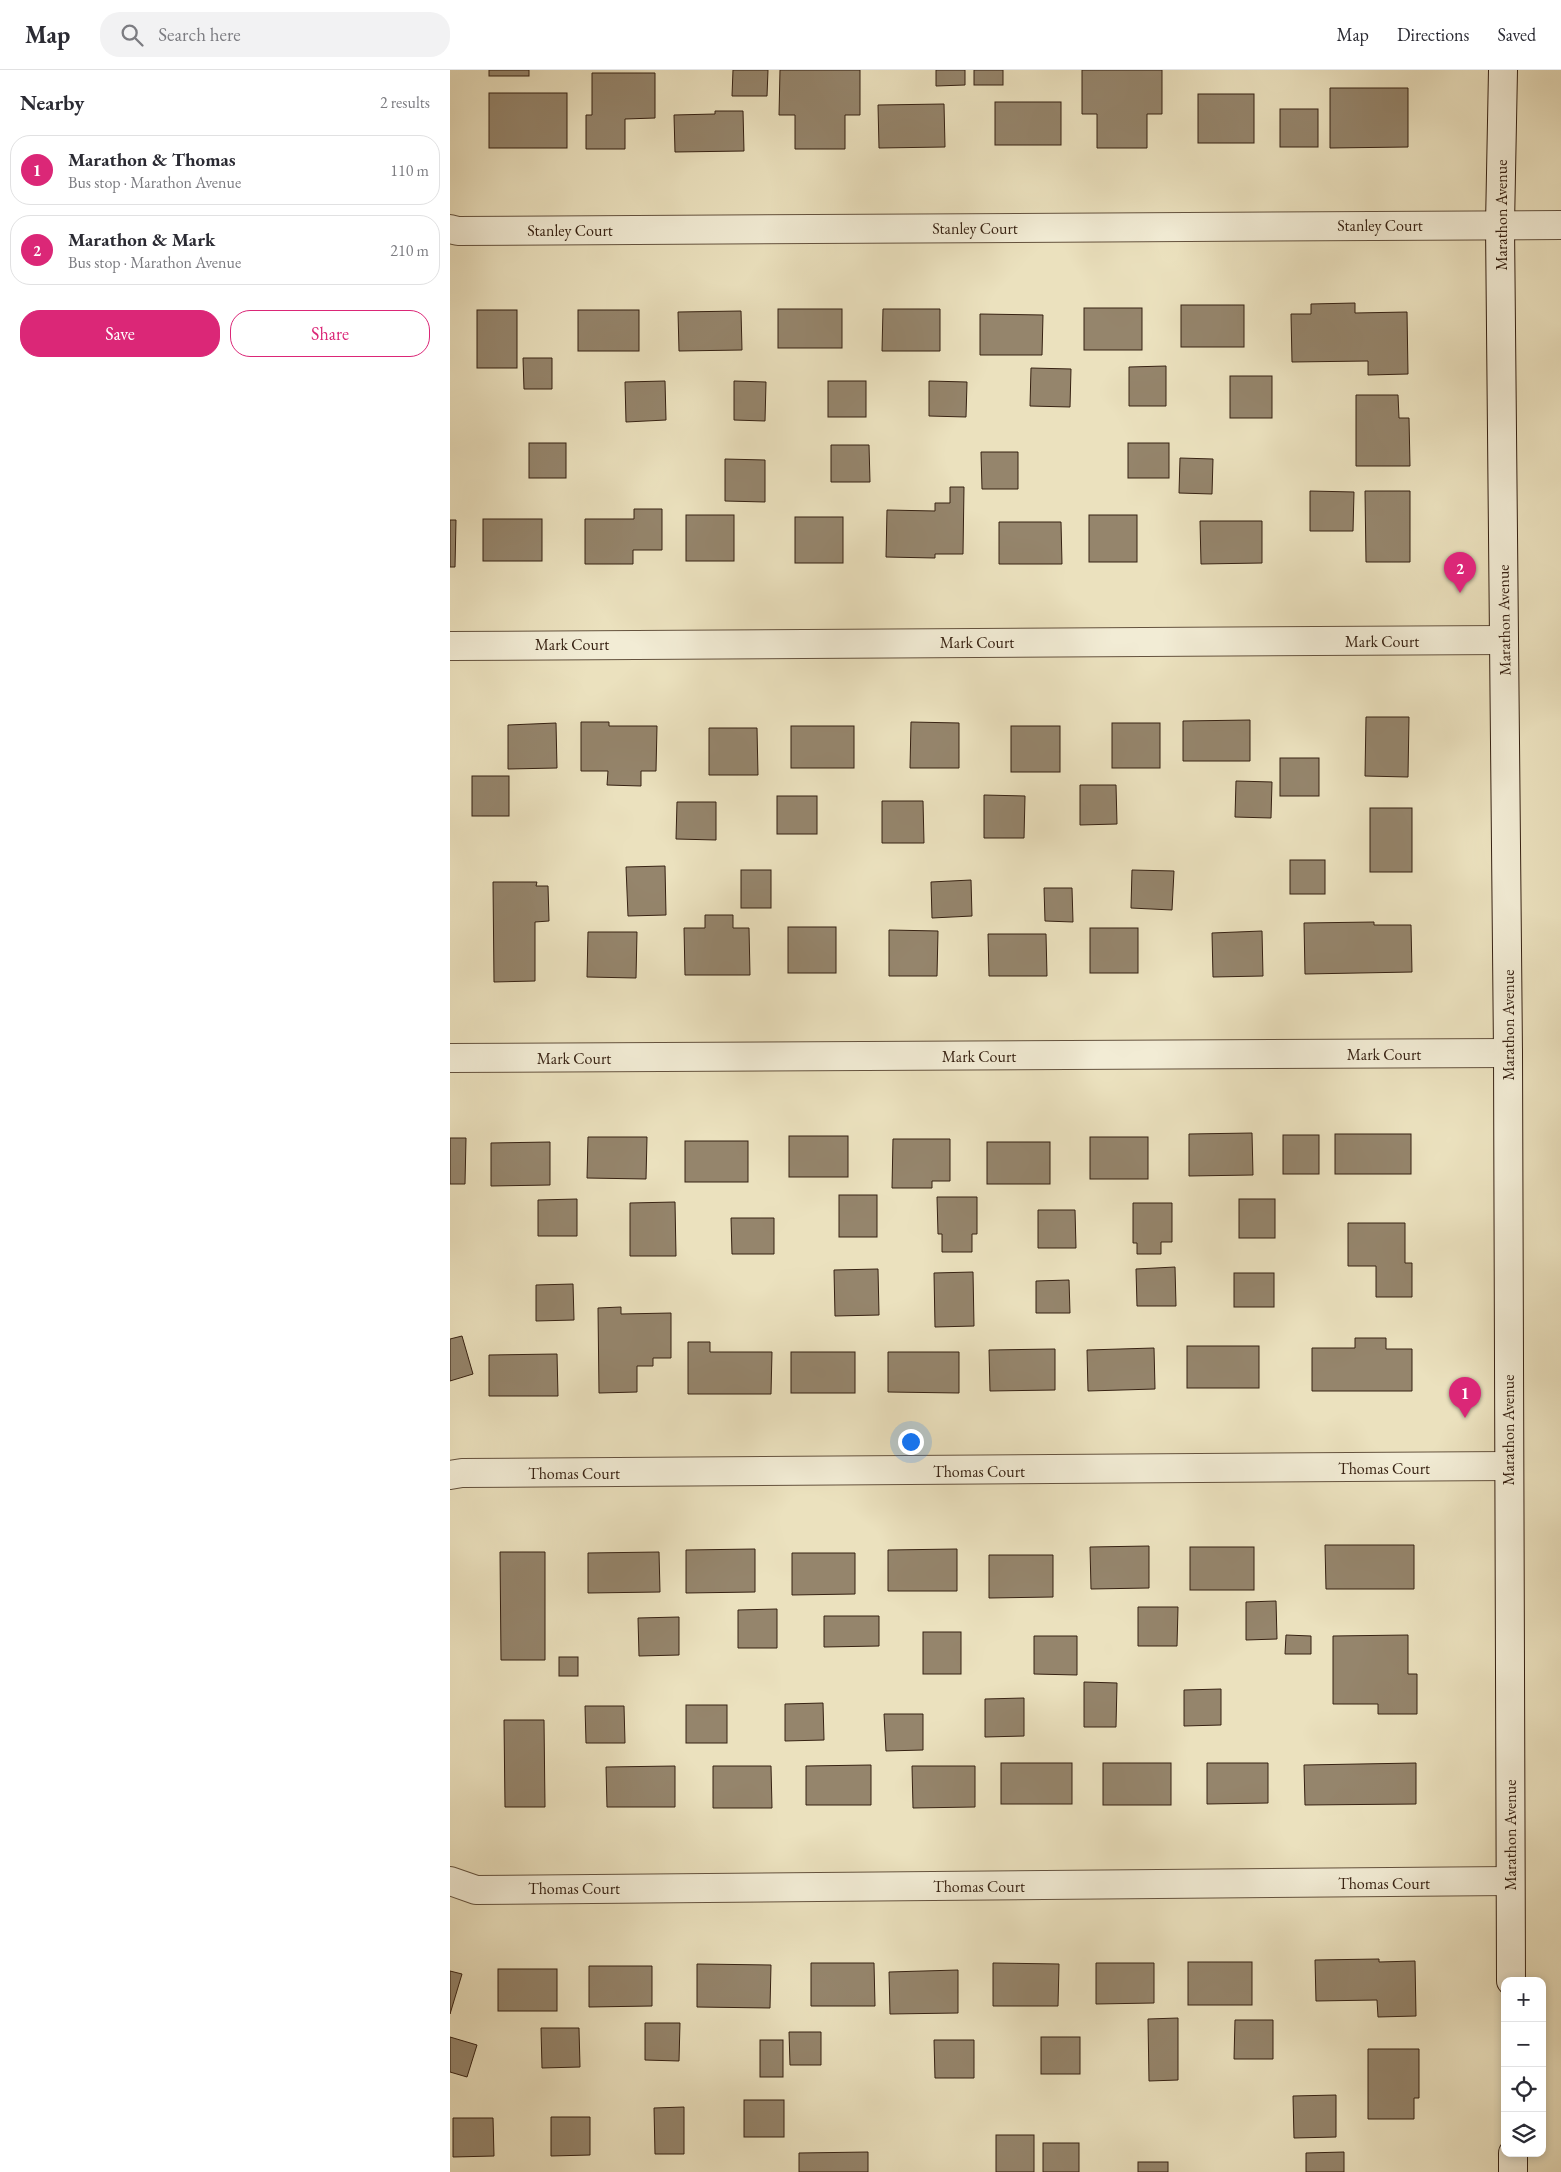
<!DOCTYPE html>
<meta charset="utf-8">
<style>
body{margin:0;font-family:"EB Garamond",serif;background:#f2f2f3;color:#2b2b33}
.controls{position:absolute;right:15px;bottom:15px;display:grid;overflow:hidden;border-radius:10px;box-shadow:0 2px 8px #0003}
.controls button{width:45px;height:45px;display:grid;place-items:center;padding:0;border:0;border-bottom:1px solid #e1e1e2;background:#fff;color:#2b2b33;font:25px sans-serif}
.you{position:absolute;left:460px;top:1371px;width:18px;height:18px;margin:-12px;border:4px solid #fff;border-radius:50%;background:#1a73e8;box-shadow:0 0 0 8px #1a73e833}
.badge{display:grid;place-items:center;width:32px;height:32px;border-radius:50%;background:#db2777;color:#fff;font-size:16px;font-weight:700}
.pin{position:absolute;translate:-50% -41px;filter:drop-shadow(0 1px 2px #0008)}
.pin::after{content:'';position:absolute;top:26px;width:18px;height:15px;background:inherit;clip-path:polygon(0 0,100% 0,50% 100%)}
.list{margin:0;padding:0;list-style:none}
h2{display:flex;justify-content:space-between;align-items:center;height:65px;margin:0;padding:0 20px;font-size:21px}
h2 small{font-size:16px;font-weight:400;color:#7c7c81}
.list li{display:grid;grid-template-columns:32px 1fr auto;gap:15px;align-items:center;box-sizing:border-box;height:70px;margin:0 10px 10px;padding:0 10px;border:1px solid #e1e1e2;border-radius:20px}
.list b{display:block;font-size:19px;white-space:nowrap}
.list p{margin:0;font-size:16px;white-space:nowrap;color:#7c7c81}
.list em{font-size:16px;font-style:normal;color:#7c7c81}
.actions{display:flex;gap:10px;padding:15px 20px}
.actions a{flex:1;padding:11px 0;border:1px solid #db2777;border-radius:20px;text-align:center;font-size:18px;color:#db2777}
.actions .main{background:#db2777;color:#fff}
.icon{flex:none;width:28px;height:28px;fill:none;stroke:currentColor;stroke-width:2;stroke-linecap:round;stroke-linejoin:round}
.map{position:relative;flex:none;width:1111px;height:2102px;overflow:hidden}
header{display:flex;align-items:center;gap:30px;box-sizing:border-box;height:70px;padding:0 25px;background:#fff;border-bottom:1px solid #e1e1e2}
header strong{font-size:24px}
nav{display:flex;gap:28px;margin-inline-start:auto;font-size:18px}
.search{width:350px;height:45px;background:#f2f2f3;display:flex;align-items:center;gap:12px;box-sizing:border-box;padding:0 18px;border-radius:20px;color:#7c7c81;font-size:19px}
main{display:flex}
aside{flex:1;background:#fff}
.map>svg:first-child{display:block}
</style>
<header>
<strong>Map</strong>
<div class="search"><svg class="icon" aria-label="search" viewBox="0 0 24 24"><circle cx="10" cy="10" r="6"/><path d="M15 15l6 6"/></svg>Search here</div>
<nav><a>Map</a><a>Directions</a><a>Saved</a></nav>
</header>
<main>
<aside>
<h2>Nearby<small>2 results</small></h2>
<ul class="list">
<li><span class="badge">1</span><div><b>Marathon &amp; Thomas</b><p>Bus stop · Marathon Avenue</p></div><em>110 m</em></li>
<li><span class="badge">2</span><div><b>Marathon &amp; Mark</b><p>Bus stop · Marathon Avenue</p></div><em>210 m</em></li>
</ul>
<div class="actions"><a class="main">Save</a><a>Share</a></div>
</aside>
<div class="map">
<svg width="1111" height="2102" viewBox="0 0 1111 2102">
<rect width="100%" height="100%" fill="#ebe1be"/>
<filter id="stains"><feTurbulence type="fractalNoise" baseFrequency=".004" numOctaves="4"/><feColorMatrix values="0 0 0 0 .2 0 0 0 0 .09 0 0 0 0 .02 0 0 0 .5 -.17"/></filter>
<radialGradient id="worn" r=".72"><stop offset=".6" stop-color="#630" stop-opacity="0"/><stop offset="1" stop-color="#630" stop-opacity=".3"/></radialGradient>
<g fill="#95856c" stroke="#372213">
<rect x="39" y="0" width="40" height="6"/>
<polygon points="283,0 318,0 317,26 282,26"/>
<polygon points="330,0 410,0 410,45 395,45 395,79 345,79 345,45 329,45"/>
<polygon points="486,0 515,0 515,15 486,16"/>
<rect x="524" y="0" width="29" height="15"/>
<polygon points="632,0 712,0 712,44 697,44 697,78 647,78 647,44 632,44"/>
<polygon points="142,3 205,3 205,48 175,49 175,79 136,79 136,45 142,45"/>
<polygon points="880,18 958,18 958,77 880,78"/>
<rect x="39" y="23" width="78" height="55"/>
<rect x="748" y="24" width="56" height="49"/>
<rect x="545" y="32" width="66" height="43"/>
<polygon points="494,34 495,77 429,78 428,35"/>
<rect x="830" y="39" width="38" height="38"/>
<polygon points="265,41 293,41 294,81 225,82 224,45 265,44"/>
<polygon points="905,233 905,243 957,242 958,304 918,305 918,291 842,292 841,244 861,244 861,234"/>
<rect x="731" y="235" width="63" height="42"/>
<rect x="634" y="238" width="58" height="42"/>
<rect x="328" y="239" width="64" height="39"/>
<polygon points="433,239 490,239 490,281 432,281"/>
<rect x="27" y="240" width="40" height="58"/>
<rect x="128" y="240" width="61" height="41"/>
<polygon points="291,241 292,280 229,281 228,242"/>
<polygon points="530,244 593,245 592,285 530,285"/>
<polygon points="73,288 102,288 102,319 74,319"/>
<polygon points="716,296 716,336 679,336 679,297"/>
<polygon points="581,298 621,299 620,337 580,336"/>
<rect x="780" y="306" width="42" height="42"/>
<polygon points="215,311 216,350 176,352 175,312"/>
<polygon points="284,311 316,312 315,351 284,350"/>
<rect x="378" y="311" width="38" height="36"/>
<polygon points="479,311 517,312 516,347 479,346"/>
<polygon points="906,325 948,325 949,348 959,348 960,396 906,396"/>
<rect x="79" y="373" width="37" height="35"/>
<rect x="678" y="373" width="41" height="35"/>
<polygon points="381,375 419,375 420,412 381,412"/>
<polygon points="531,382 568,382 568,419 532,419"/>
<polygon points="730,388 763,389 762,424 729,423"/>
<polygon points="275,389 315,390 315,432 275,431"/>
<polygon points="500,417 514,417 513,484 485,484 485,488 436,487 437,440 485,441 485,433 500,433"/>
<polygon points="860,421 904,422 903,461 860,461"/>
<polygon points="915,421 960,421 960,492 916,492"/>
<polygon points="184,439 212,439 212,480 183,480 183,494 135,494 135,449 184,449"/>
<rect x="236" y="445" width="48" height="46"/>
<rect x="639" y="445" width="48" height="47"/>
<rect x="345" y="447" width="48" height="46"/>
<rect x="33" y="449" width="59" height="42"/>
<polygon points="0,450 6,450 5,497 0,497"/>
<polygon points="750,451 812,451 812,493 751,494"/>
<polygon points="549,452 611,452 612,494 549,494"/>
<polygon points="916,647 959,647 958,707 915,706"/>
<polygon points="800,650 800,691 733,691 733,651"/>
<polygon points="131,652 159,652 159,656 207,656 206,701 191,701 191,716 157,715 158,701 131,701"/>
<polygon points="461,652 509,653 509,698 460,698"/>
<polygon points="106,653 107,698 58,699 58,655"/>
<rect x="662" y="653" width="48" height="45"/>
<rect x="341" y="656" width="63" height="42"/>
<rect x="561" y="656" width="49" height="46"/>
<polygon points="259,658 307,658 308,705 259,705"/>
<rect x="830" y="688" width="39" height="38"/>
<rect x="22" y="706" width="37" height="40"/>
<polygon points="786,711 822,712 821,748 785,747"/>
<polygon points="630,715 666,715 667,754 630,755"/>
<polygon points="534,725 575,726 574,768 534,768"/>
<rect x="327" y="726" width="40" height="38"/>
<polygon points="432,731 473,731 474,773 432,773"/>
<polygon points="227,732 266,732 266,770 226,769"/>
<rect x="920" y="738" width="42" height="64"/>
<rect x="840" y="790" width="35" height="34"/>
<polygon points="215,796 216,845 178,846 176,797"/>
<rect x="291" y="800" width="30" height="38"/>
<polygon points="682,800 724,801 722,840 681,838"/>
<polygon points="521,810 522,846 482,848 481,812"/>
<polygon points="43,812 87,812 86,816 98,816 99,851 85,852 85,911 44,912"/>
<polygon points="594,818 622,818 623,852 595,851"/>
<polygon points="255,845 283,845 283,858 299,858 300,905 235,905 234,858 255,858"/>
<polygon points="924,852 924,855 961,855 962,902 855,904 854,853"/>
<rect x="338" y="857" width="48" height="46"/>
<rect x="640" y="858" width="48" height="45"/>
<polygon points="439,860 488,861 487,906 439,906"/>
<polygon points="812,861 813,906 763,907 762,863"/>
<polygon points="138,862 187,862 186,908 137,907"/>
<polygon points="538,864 596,864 597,906 539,906"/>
<polygon points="802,1063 803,1105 739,1106 739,1064"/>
<rect x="885" y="1064" width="76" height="40"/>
<rect x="833" y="1065" width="36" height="39"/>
<rect x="339" y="1066" width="59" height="41"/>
<polygon points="138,1067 197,1067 196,1109 137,1108"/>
<rect x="640" y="1067" width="58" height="42"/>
<polygon points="0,1068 16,1068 15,1114 0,1114"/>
<polygon points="443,1069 500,1069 500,1111 482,1111 482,1118 442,1118"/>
<rect x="235" y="1071" width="63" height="41"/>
<polygon points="100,1072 100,1115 41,1116 41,1073"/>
<rect x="537" y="1072" width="63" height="42"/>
<rect x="389" y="1125" width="38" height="42"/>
<polygon points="487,1127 527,1127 527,1164 522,1164 522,1182 492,1182 492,1164 488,1164"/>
<polygon points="127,1129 127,1166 88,1166 88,1130"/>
<rect x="789" y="1129" width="36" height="39"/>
<polygon points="225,1132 226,1186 180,1186 180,1133"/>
<polygon points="683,1133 722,1133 722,1172 711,1172 711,1184 687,1184 687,1173 683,1173"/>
<polygon points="588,1140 625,1140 626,1178 588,1178"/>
<polygon points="281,1148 324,1148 324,1184 282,1184"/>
<polygon points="898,1153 955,1153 955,1193 962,1193 962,1227 926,1227 926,1196 898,1196"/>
<polygon points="725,1197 726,1236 687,1236 686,1199"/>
<polygon points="428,1199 429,1245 385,1246 384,1200"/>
<polygon points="523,1202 524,1256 485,1257 484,1203"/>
<rect x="784" y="1203" width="40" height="34"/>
<polygon points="619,1210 620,1243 586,1243 586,1211"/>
<polygon points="123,1214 124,1250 86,1251 86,1215"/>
<polygon points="171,1237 171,1244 221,1243 221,1288 203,1288 203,1296 187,1296 187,1322 149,1323 148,1238"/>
<polygon points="12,1266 23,1304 0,1311 0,1269"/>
<polygon points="905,1268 936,1268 936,1279 962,1279 962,1321 862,1321 862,1278 905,1278"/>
<polygon points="238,1272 260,1272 260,1282 322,1282 321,1324 238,1324"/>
<rect x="737" y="1276" width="72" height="42"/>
<polygon points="704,1278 705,1319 638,1321 637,1280"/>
<polygon points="605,1279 605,1320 540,1321 539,1280"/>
<rect x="341" y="1282" width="64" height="41"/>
<polygon points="438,1282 509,1282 509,1323 438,1322"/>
<polygon points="107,1284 108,1326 39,1326 39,1285"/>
<polygon points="875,1475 964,1475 964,1519 876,1519"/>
<polygon points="699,1476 699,1518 641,1519 640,1477"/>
<rect x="740" y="1477" width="64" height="43"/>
<polygon points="305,1479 305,1522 236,1523 236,1480"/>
<polygon points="507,1479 507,1521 438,1521 438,1480"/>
<polygon points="50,1482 95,1482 95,1590 51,1590"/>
<polygon points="209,1482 210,1522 138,1523 138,1483"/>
<polygon points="342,1483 405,1483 405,1524 342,1525"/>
<polygon points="539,1485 603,1485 603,1527 539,1528"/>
<polygon points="826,1531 827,1569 796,1570 796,1532"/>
<polygon points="688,1537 728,1537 727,1576 688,1576"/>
<polygon points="327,1539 327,1578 288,1578 288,1540"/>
<polygon points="374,1546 429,1546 429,1576 374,1577"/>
<polygon points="229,1547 229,1585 189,1586 188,1548"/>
<rect x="473" y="1562" width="38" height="42"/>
<polygon points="836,1565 861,1566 861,1584 835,1584"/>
<polygon points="958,1565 958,1604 967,1604 967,1644 928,1644 928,1634 883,1634 883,1566"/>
<polygon points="584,1566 627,1566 627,1605 584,1604"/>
<rect x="109" y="1587" width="19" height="19"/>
<polygon points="634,1612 667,1613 666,1657 634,1657"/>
<polygon points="771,1619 771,1655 734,1656 734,1620"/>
<polygon points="574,1628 574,1666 535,1667 535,1629"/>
<polygon points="373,1633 374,1670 335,1671 335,1634"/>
<rect x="236" y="1635" width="41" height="38"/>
<polygon points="135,1636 174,1636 175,1673 136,1673"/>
<polygon points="434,1644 473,1644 473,1680 436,1681"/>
<polygon points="54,1650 94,1650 95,1737 55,1737"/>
<rect x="551" y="1693" width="71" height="41"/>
<rect x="653" y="1693" width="68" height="42"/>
<polygon points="757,1693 818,1693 818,1733 757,1734"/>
<polygon points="966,1693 966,1734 855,1735 854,1695"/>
<polygon points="421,1695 421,1735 356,1735 356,1696"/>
<polygon points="225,1696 225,1737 157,1737 156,1697"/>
<polygon points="263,1696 321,1696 322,1738 263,1738"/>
<polygon points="462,1696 525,1696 525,1737 463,1738"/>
<polygon points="929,1889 929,1892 965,1891 966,1946 928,1947 927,1930 866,1931 865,1890"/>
<rect x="738" y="1892" width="64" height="43"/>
<polygon points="361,1893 424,1893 425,1936 361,1936"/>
<polygon points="543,1893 609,1894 608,1936 543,1936"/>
<polygon points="646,1893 704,1893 704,1933 646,1934"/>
<polygon points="247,1894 321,1895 320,1938 247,1937"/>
<polygon points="139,1896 202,1896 202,1936 139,1937"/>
<rect x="48" y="1899" width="59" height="42"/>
<polygon points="508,1900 508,1943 440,1944 439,1902"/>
<polygon points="0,1901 12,1904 0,1944"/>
<polygon points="728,1948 728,2010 699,2011 698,1949"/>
<polygon points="785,1950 823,1950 823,1989 784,1989"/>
<polygon points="195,1953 230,1953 229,1991 195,1990"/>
<polygon points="91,1958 129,1958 130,1997 92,1998"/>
<polygon points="339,1962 371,1962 371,1995 340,1995"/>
<polygon points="0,1967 27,1975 17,2007 0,2002"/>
<rect x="591" y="1967" width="39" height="37"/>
<rect x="310" y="1970" width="23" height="37"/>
<polygon points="484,1970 524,1970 524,2008 485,2008"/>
<polygon points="918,1979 969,1979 969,2028 964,2028 964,2049 918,2049"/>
<polygon points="886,2025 886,2067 844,2068 843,2026"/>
<rect x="294" y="2030" width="40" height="37"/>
<polygon points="234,2037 234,2084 205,2084 204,2038"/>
<polygon points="101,2047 140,2047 140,2085 101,2086"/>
<polygon points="3,2048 43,2048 44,2086 3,2087"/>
<rect x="546" y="2065" width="38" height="37"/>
<rect x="593" y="2073" width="36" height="29"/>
<polygon points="418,2082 418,2102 349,2102 349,2083"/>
<polygon points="894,2082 894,2102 856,2102 856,2083"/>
<rect x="688" y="2092" width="30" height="10"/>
</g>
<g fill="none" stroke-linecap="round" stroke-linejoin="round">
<defs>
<g id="street">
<polyline points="0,159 8,161 1111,155"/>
<polyline points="0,576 1054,570"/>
<polyline points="0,988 1058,983"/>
<polyline points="0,1405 12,1403 1058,1396"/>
<polyline points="0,1811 26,1820 1060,1811"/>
</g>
<g id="secondary">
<polyline points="1053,0 1050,155 1058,983 1061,1911"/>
<polyline points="1063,2083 1063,2102"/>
</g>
</defs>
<use href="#street" stroke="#64523e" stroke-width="30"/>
<use href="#secondary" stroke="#372213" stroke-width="30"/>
<use href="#street" stroke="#f2ecd5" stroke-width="28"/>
<use href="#secondary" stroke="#f2ecd5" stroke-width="28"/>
</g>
<g text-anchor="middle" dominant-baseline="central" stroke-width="4.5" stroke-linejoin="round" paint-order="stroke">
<g font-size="16" fill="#372213" stroke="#f2ecd5">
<text transform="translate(1051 145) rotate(-90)">Marathon Avenue</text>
<text x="930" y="155">Stanley Court</text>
<text x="525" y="158">Stanley Court</text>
<text x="120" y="160">Stanley Court</text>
<text transform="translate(1054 550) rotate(-91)">Marathon Avenue</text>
<text x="932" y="571">Mark Court</text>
<text x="527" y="572">Mark Court</text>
<text x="122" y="574">Mark Court</text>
<text transform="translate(1058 955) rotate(-90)">Marathon Avenue</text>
<text x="934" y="984">Mark Court</text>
<text x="529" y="986">Mark Court</text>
<text x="124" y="988">Mark Court</text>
<text transform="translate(1058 1360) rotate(-90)">Marathon Avenue</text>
<text x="934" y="1398">Thomas Court</text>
<text x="529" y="1401">Thomas Court</text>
<text x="124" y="1403">Thomas Court</text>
<text transform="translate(1060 1765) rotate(-90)">Marathon Avenue</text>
<text x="934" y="1813">Thomas Court</text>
<text x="529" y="1816">Thomas Court</text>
<text x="124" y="1818">Thomas Court</text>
</g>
</g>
<rect width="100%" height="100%" filter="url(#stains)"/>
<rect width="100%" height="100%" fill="url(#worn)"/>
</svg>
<div class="controls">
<button>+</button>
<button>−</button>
<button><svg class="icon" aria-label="locate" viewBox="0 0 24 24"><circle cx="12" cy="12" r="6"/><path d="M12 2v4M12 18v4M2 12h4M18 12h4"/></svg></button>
<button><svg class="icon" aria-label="layers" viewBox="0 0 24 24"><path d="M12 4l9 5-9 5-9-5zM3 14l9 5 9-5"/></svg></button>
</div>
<div class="you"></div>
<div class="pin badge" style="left:1015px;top:1348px">1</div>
<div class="pin badge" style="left:1010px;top:523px">2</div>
</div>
</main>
